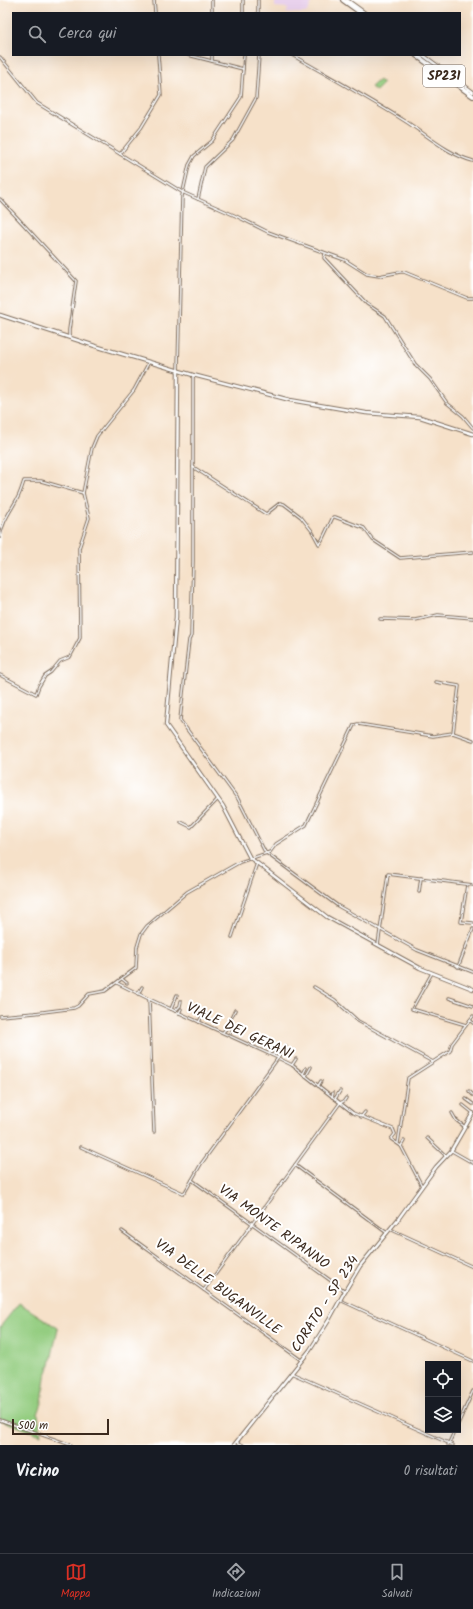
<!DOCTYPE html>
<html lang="it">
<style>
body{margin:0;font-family:Kalam,sans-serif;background:#242831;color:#f1f3f6}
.controls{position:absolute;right:12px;bottom:12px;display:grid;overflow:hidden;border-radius:0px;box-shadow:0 4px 16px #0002}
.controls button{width:36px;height:36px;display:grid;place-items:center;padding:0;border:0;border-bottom:1px solid #363941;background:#171b24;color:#f1f3f6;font:20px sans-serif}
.scale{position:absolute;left:12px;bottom:10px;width:97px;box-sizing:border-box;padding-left:4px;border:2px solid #3b2a1e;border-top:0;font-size:11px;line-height:14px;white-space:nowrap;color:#3b2a1e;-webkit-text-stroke:3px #fff;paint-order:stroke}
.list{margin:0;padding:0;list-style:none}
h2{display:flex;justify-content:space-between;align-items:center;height:52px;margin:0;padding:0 16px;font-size:17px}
h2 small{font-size:13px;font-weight:400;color:#9ea1a6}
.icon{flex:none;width:22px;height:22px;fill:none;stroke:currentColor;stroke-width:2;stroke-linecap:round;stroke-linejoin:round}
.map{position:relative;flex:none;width:473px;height:1445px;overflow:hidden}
.search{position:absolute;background:#171b24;box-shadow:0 4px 16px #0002;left:12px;right:12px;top:12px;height:44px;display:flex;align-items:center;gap:10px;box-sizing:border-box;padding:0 14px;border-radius:0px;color:#9ea1a6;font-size:15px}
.sheet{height:108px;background:#171b24}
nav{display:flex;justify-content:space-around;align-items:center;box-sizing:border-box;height:56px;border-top:1px solid #363941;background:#171b24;font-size:11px;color:#9ea1a6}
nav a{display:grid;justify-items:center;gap:2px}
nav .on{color:#d93025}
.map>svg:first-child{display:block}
</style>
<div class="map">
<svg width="473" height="1445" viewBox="0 0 473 1445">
<rect width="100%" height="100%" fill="#fff"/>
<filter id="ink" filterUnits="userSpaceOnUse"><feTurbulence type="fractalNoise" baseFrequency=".025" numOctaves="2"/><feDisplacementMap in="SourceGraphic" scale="8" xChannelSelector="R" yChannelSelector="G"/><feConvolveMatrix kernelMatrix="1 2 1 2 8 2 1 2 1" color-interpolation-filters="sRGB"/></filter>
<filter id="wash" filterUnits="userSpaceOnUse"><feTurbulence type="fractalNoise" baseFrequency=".012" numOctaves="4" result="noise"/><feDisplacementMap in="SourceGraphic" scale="16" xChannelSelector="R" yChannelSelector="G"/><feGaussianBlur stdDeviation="0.9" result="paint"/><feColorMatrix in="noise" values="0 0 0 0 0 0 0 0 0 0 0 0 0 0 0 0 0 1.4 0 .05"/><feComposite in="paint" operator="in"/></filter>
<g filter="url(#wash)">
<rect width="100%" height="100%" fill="#f6e1c9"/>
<polygon fill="#e9d2ed" points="275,0 312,0 308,12 307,11 306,13 286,13 289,8 275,7"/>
<g fill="#94cd81" stroke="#687c50">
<polygon points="379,80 383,84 376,91 371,87"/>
<polygon points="19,1303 58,1328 50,1365 45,1377 42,1403 38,1414 41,1435 0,1420 0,1327"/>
</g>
</g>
<g filter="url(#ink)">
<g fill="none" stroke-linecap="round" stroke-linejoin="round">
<defs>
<g id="street">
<polyline points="154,0 155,13"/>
<polyline points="243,0 243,13"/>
<polyline points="258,0 258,13"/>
<polyline points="212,13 212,0"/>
<polyline points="188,55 243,69"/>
<path d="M 292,55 C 330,77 368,98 405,121 C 427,135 447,154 473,161"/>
<polyline points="0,57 37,103 182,192 236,216 268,232 345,260 367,274 379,276 400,272 404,272 467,298 473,298"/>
<polyline points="212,61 212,55"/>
<polyline points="120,154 141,128 161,95 158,55"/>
<polyline points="0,199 76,281 69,330 69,336 70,337"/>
<polyline points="198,199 205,167 233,140 256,98 259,55"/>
<polyline points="325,254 324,258 367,304 385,316 415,364 430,379 447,403 463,416 473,428"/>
<polyline points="178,369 182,196 189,165 194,156 212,141 241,97 244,55"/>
<polyline points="193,376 193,561 191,636 189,640 180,720 238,799 265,852 338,906 417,950 473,972"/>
<polyline points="193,467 266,514 280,503 284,504 301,517 312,531 319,544 322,540 333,517 335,517 364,528 373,540 400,558 473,552"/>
<path d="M 0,537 C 2,522 10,512 17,499 C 20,494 22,487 24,481 L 41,481 L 83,493"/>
<polyline points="380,619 415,620 438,615 473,618"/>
<polyline points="0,675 36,694 39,686 45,676 51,672 60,661 70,657 80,638 79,548 89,518 83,493 92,448 97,436 134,390 149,362"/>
<polyline points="436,682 459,686 453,733"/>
<polyline points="181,822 191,827 218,799"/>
<polyline points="467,885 461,922 473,923"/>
<polyline points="419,892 421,878"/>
<polyline points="232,937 257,863"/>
<polyline points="378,945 388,874 473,885"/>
<polyline points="458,967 473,929"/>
<polyline points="432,973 412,1009 466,1025"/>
<polyline points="122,979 127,983"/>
<polyline points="117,983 149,999 278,1058 292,1065 353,1113 393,1129 395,1134 391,1139 401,1146 422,1186"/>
<polyline points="314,987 335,1000 358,1021 433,1062"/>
<polyline points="138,994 142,987"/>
<polyline points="449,998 473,1006"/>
<polyline points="149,999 154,1132"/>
<polyline points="171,1009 177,995"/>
<polyline points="175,1011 180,1006 181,1001"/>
<polyline points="179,1013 181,1009"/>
<polyline points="0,1016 35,1013 74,1008 78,1006 89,994 105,991 132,971 136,968 137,947 141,934 147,926 187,892 240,862 270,852 276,844 306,825 354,725 358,724 433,736 453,733 473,740"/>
<polyline points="470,1020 473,1023"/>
<polyline points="199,1022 202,1016"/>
<polyline points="223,1032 226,1029 235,1010"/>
<polyline points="229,1035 232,1030"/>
<polyline points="269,1053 273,1046"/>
<polyline points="273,1055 276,1050"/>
<polyline points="278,1057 286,1046"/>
<polyline points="292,1065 296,1059"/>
<polyline points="303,1074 306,1068"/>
<polyline points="306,1076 311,1067"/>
<polyline points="318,1086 321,1081"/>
<polyline points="469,1091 473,1095"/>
<polyline points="332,1097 333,1093"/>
<polyline points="335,1099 340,1091"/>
<polyline points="466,1099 473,1104"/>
<polyline points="340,1103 344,1101 346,1098"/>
<polyline points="463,1105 473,1113"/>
<polyline points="452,1113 456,1120 465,1127"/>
<polyline points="361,1117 365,1112"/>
<polyline points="427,1138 446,1156"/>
<polyline points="398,1143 408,1078 450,1051 452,1044 473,1016"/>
<polyline points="401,1146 404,1141"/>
<polyline points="81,1147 183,1193 185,1192 201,1164 278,1058"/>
<polyline points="452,1151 473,1163"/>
<polyline points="295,1165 387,1233"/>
<polyline points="192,1180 345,1291"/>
<polyline points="390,1229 473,1267"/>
<polyline points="122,1231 301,1360"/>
<polyline points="204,1290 340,1103"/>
<polyline points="340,1300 473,1361"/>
<polyline points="291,1373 453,1445"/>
<polyline points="0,1420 71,1445"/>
<polyline points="458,1424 473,1391"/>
<polyline points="237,1442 243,1445"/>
<polyline points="448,1445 455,1430"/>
</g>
<g id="secondary">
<polyline points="347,0 365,13"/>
<polyline points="423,55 473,92"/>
<polyline points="0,315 95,346 193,375 290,400 366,413 420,417 473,434"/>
<polyline points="178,370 176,617 166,725 223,806 250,858 257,863 327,917 420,968 473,989"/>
<polyline points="234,1445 310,1350 329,1320 345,1291 360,1266 399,1218 436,1167 451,1151 473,1113"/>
</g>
<g id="highway">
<polyline points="343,0 361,13"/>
<polyline points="416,55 473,96"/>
</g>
</defs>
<use href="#street" stroke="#7c6a5a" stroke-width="3.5"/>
<use href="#secondary" stroke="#7c6a5a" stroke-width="4.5"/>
<use href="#highway" stroke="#7c6a5a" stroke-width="6"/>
<use href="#street" stroke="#fff" stroke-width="1.5"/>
<use href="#secondary" stroke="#fff" stroke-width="2.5"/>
<use href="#highway" stroke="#fff" stroke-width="4"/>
</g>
</g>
<g text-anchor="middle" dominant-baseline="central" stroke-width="4" stroke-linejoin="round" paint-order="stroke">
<rect fill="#fff" stroke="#766a62" stroke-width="1" x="423" y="65" width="42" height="22" rx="3"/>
<g font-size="13" font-weight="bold" fill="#3b2a1e">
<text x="444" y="76">SP231</text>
</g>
<g font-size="14" fill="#3b2a1e" stroke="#fff">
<text transform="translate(240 1031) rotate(25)">VIALE DEI GERANI</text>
<text transform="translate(274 1227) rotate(36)">VIA MONTE RIPANNO</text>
<text transform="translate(218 1287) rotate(36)">VIA DELLE BUGANVILLE</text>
<text transform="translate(325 1304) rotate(-57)">CORATO - SP 234</text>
</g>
</g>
</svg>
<div class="controls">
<button><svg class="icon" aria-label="locate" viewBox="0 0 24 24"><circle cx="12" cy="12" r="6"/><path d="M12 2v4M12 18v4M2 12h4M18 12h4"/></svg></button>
<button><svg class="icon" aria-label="layers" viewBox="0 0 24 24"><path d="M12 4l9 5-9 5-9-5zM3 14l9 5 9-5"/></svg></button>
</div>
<div class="scale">500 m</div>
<div class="search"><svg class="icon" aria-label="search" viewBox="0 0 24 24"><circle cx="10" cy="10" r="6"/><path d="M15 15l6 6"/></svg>Cerca qui</div>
</div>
<section class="sheet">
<h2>Vicino<small>0 risultati</small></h2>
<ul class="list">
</ul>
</section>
<nav>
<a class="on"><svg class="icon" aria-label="map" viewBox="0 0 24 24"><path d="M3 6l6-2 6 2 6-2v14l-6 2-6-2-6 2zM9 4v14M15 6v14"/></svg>Mappa</a>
<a><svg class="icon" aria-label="directions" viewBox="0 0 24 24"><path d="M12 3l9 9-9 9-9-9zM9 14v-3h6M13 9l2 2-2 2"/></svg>Indicazioni</a>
<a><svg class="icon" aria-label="saved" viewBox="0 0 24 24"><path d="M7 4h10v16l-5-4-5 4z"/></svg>Salvati</a>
</nav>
